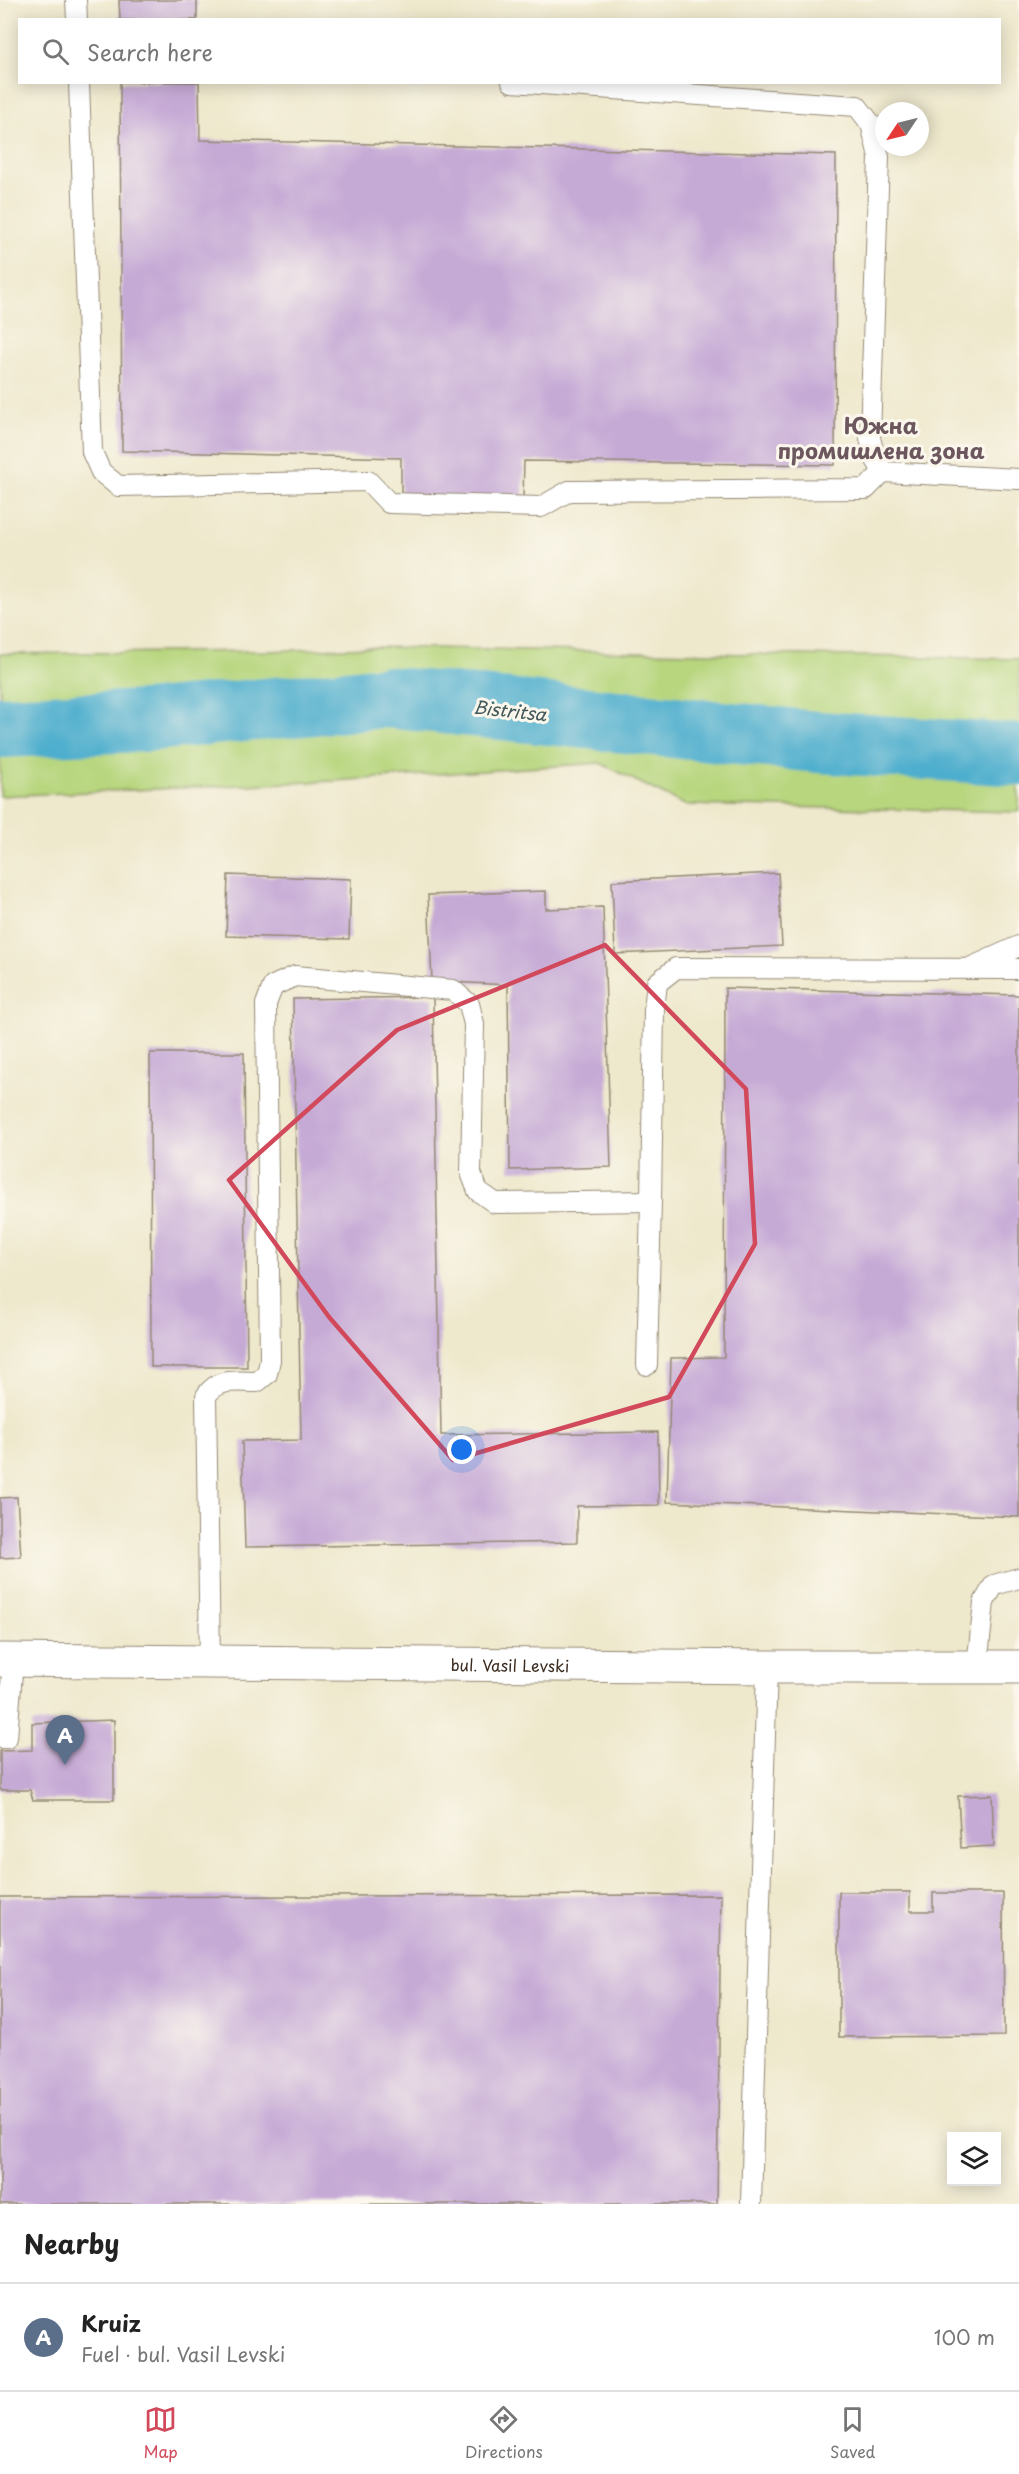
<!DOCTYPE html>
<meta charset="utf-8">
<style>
body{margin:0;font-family:"Playpen Sans",sans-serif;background:#f6f6f6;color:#222}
.controls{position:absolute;right:18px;bottom:18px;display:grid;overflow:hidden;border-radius:0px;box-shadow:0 3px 15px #0003}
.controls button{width:54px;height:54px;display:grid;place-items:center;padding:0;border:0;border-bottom:2px solid #e0e0e0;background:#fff;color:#222;font:30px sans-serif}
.compass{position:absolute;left:875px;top:102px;width:54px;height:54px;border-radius:50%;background:#fff;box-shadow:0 3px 15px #0003;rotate:235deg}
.you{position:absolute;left:462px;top:1450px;width:21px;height:21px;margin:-15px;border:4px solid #fff;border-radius:50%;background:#1a73e8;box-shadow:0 0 0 9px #1a73e833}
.badge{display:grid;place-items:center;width:39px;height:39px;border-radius:50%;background:#d1495b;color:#fff;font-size:20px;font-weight:700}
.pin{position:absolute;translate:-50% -50px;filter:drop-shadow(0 2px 3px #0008)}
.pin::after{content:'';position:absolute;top:32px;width:21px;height:18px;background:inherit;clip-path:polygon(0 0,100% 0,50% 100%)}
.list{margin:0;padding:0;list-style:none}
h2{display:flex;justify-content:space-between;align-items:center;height:78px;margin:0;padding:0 24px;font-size:26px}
h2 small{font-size:20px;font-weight:400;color:#767676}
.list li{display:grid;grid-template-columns:39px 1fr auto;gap:18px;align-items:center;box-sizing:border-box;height:108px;padding:0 24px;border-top:2px solid #e0e0e0}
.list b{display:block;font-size:22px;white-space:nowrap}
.list p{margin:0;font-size:20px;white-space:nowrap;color:#767676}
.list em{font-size:20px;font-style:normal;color:#767676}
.icon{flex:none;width:33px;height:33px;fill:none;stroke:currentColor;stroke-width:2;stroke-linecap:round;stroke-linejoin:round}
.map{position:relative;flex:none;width:1019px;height:2204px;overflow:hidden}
.search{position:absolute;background:#fff;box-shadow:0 3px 15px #0003;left:18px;right:18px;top:18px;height:66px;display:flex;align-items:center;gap:15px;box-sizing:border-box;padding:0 21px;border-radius:0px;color:#767676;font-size:22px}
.sheet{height:186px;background:#fff}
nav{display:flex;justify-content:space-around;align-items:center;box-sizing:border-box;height:84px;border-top:2px solid #e0e0e0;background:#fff;font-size:16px;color:#767676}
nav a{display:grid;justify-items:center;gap:3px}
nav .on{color:#d1495b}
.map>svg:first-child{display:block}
</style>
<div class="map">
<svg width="1019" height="2204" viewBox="0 0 1019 2204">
<rect width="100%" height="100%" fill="#fbf7ec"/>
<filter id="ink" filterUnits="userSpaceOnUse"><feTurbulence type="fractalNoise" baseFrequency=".0167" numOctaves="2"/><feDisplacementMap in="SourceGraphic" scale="12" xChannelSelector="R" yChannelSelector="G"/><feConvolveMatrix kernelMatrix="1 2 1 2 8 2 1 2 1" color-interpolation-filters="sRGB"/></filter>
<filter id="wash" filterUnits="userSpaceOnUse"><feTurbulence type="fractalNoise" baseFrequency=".008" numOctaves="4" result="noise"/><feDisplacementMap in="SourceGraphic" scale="24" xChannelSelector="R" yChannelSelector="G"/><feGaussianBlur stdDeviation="1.35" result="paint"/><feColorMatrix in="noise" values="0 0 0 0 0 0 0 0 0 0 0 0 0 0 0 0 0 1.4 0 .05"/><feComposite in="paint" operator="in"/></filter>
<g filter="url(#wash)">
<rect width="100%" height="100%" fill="#eee8cc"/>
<polygon fill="#b7d67e" stroke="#79804e" stroke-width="1.5" points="372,647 1019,659 1019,812 685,805 600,763 334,781 0,796 0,654 268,651"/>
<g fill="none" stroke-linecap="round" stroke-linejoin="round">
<polyline stroke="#4eaecd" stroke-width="62" points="0,727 144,721 385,697 817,742 1019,755"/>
</g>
<g id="blocks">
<g fill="#c6aad6">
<polygon points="119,0 197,0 197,20 120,20"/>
<polygon points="120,82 199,82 200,140 836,155 835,465 524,461 523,499 401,495 401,458 122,451"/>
<polygon points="778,873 782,946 615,954 612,881"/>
<polygon points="228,875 351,879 349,939 226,936"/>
<polygon points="546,891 546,909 603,907 611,1167 510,1170 508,985 432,981 428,895"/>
<polygon points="725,988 1019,995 1019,1517 667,1502 671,1358 724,1357"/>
<polygon points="433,997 441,1435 658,1432 659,1505 577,1506 577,1542 245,1547 242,1441 301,1440 293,999"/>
<polygon points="150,1053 244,1053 247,1367 151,1367"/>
<polygon points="17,1497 21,1557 0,1558 0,1498"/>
<polygon points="114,1720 114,1800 33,1800 30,1790 0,1790 0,1751 32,1750 32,1723"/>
<polygon points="992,1795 994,1846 961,1848 958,1796"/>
<polygon points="839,1892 910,1892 910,1911 933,1911 933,1893 1003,1893 1004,2036 839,2037"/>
<polygon points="721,1895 717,2204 0,2204 0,1897"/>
</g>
</g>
</g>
<g filter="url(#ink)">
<use href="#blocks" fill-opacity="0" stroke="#948975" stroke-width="1.5"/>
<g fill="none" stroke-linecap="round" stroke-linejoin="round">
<defs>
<g id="service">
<polyline points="76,0 77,20"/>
<polyline points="79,82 92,452 101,472 118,486 368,481 389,503 541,507 569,491 866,489 883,472"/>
<polyline points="512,82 857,106 871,124 879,157 870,438 875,458 883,472 1019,479"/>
<polyline points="972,967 1019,946"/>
<polyline points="647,1365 651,1201"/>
<path d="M 210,1662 L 206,1396 C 218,1377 237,1382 257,1382 L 267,1374 L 270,1360 L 266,1004 L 273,986 L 295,976 L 453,990 L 469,1004 L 474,1024 L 471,1173 L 478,1191 L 495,1203 L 651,1201 L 654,1009 L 657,983 L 676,968 L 1019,969"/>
<polyline points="977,1666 984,1602 994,1585 1019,1578"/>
<polyline points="0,1738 7,1738 13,1660"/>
<polyline points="751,2204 767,1667"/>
</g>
<g id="tertiary">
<path id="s1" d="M 0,1660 L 767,1667 L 1019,1667"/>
</g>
</defs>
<use href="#service" stroke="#948975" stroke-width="22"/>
<use href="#tertiary" stroke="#948975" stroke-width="35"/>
<use href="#service" stroke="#fff" stroke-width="20"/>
<use href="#tertiary" stroke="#fff" stroke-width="33"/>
</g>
</g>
<path fill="none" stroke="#d1495b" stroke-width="4.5" stroke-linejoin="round" d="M 605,945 L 746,1089 L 755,1244 L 669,1397 L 453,1460 L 329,1317 L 229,1180 L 397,1030 Z"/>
<g text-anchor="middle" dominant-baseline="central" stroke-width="6" stroke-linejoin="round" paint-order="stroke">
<g font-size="16" fill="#3b2a1e" stroke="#fbf7ec">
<text stroke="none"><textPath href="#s1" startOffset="510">bul. Vasil Levski</textPath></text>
</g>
<g font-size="18" font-style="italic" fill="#42585b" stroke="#fbf7ec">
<text transform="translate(510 710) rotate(6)">Bistritsa</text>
</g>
<g font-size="22" font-weight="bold" fill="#6c575e" stroke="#fbf7ec">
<text x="881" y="424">Южна<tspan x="881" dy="25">промишлена зона</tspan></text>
</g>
</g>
</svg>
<div class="controls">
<button><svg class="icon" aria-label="layers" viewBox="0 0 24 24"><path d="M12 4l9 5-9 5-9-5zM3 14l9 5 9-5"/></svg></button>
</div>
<svg class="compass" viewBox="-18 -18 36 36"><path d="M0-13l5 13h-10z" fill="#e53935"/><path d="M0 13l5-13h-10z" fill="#767676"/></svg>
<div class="you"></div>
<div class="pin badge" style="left:65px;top:1765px;background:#5c6f8a">A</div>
<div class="search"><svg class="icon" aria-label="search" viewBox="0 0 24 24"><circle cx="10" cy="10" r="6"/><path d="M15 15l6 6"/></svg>Search here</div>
</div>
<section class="sheet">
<h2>Nearby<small></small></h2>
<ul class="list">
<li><span class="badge" style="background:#5c6f8a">A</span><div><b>Kruiz</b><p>Fuel · bul. Vasil Levski</p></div><em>100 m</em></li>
</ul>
</section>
<nav>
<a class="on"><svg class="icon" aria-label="map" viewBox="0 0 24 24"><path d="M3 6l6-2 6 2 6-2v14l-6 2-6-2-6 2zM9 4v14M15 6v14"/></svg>Map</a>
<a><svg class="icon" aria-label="directions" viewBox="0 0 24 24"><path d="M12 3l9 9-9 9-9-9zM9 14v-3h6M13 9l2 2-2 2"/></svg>Directions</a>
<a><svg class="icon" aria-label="saved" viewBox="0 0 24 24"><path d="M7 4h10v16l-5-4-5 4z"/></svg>Saved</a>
</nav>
